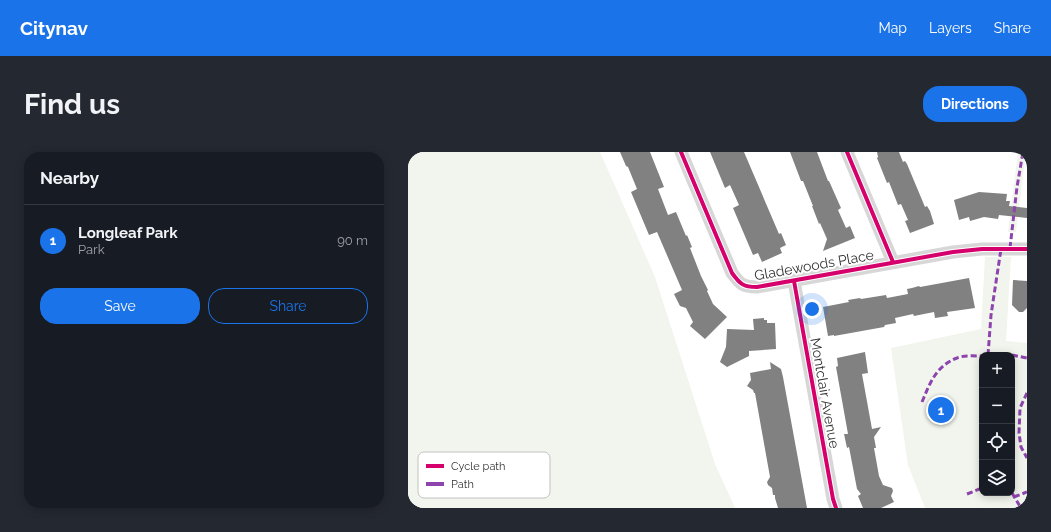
<!DOCTYPE html>
<meta charset="utf-8">
<style>
body{margin:0;font-family:Raleway,sans-serif;background:#242831;color:#f1f3f6}
.controls{position:absolute;right:12px;bottom:12px;display:grid;overflow:hidden;border-radius:8px;box-shadow:0 2px 10px #0003}
.controls button{width:36px;height:36px;display:grid;place-items:center;padding:0;border:0;border-bottom:1px solid #363941;background:#171b24;color:#f1f3f6;font:20px sans-serif}
.you{position:absolute;left:404px;top:157px;width:14px;height:14px;margin:-10px;border:3px solid #fff;border-radius:50%;background:#1a73e8;box-shadow:0 0 0 6px #1a73e833}
.badge{display:grid;place-items:center;width:26px;height:26px;border-radius:50%;background:#1a73e8;color:#fff;font-size:13px;font-weight:700}
.pin{position:absolute;translate:-50% -50%;border:2px solid #fff;box-shadow:0 1px 4px #0006}
.list{margin:0;padding:0;list-style:none}
h2{display:flex;justify-content:space-between;align-items:center;height:52px;margin:0;padding:0 16px;font-size:17px}
h2 small{font-size:13px;font-weight:400;color:#9ea1a6}
.list li{display:grid;grid-template-columns:26px 1fr auto;gap:12px;align-items:center;box-sizing:border-box;height:72px;padding:0 16px;border-top:1px solid #363941}
.list b{display:block;font-size:15px;white-space:nowrap}
.list p{margin:0;font-size:13px;white-space:nowrap;color:#9ea1a6}
.list em{font-size:13px;font-style:normal;color:#9ea1a6}
.actions{display:flex;gap:8px;padding:12px 16px}
.actions a{flex:1;padding:9px 0;border:1px solid #1a73e8;border-radius:16px;text-align:center;font-size:14px;color:#1a73e8}
.actions .main{background:#1a73e8;color:#fff}
.icon{flex:none;width:22px;height:22px;fill:none;stroke:currentColor;stroke-width:2;stroke-linecap:round;stroke-linejoin:round}
.map{position:relative;flex:none;width:619px;height:356px;overflow:hidden;border-radius:16px}
header{display:flex;align-items:center;gap:24px;box-sizing:border-box;height:56px;padding:0 20px;background:#1a73e8;color:#fff}
header strong{font-size:19px}
nav{display:flex;gap:22px;margin-inline-start:auto;font-size:14px}
.intro{display:flex;align-items:center;justify-content:space-between;box-sizing:border-box;height:96px;padding:0 24px}
h1{margin:0;font-size:28px}
.button{padding:10px 18px;border-radius:16px;background:#1a73e8;color:#fff;font-size:14px;font-weight:700}
main{display:flex;gap:24px;padding:0 24px}
aside{flex:1;background:#171b24;border-radius:16px;box-shadow:0 2px 10px #0003}
.map>svg:first-child{display:block}
</style>
<header>
<strong>Citynav</strong>
<nav><a>Map</a><a>Layers</a><a>Share</a></nav>
</header>
<div class="intro"><h1>Find us</h1><a class="button">Directions</a></div>
<main>
<aside>
<h2>Nearby<small></small></h2>
<ul class="list">
<li><span class="badge">1</span><div><b>Longleaf Park</b><p>Park</p></div><em>90 m</em></li>
</ul>
<div class="actions"><a class="main">Save</a><a>Share</a></div>
</aside>
<div class="map">
<svg width="619" height="356" viewBox="0 0 619 356">
<rect width="100%" height="100%" fill="#fff"/>
<g fill="#f1f5ed" fill-rule="evenodd">
<polygon points="0,0 192,0 247,125 307,312 327,356 0,356"/>
<polygon points="610,0 618,0 608,80 600,80"/>
<path d="M 577,105 L 603,105 L 598,189 L 619,191 L 619,356 L 517,356 L 500,313 L 483,196 L 573,177 ZM 574,203 L 604,203 L 604,341 L 574,341 Z"/>
</g>
<g fill="#818181">
<polygon points="212,0 242,0 256,35 250,37 260,63 268,60 278,84 279,83 284,95 282,96 293,124 300,138 299,139 305,152 319,165 297,187 282,174 285,170 278,156 272,154 266,142 274,138 249,80 241,83 223,40 229,37 220,15 218,14"/>
<polygon points="302,0 336,0 371,82 373,81 378,93 372,96 374,101 354,110 350,101 345,103 325,56 331,53 322,33 317,36"/>
<polygon points="382,0 409,0 420,29 421,29 433,56 430,58 438,76 442,74 447,86 415,99 419,87 412,71 411,72 404,54 405,54 395,29 393,29"/>
<polygon points="469,0 491,0 495,10 497,9 499,12 517,55 519,54 522,59 526,72 502,81 497,69 500,68 493,52 490,53 481,30 479,31 469,6 470,5"/>
<polygon points="571,40 599,42 598,49 602,49 601,54 619,56 619,66 591,63 590,67 576,65 562,69 561,65 551,68 546,48"/>
<polygon points="561,126 567,156 539,160 540,164 527,166 526,160 506,164 505,162 487,166 488,171 477,173 476,175 426,184 426,183 420,184 415,155 441,150 440,148 452,146 453,147 478,143 479,146 500,142 499,137 504,136 511,134 512,135"/>
<polygon points="605,128 619,129 619,156 615,160 611,160 604,153"/>
<polygon points="356,166 356,168 359,168 359,171 367,171 368,197 341,199 341,204 319,215 312,210 318,195 319,177 346,178 345,167"/>
<polygon points="457,200 460,221 454,222 464,277 473,275 466,285 468,296 466,296 471,324 475,333 484,336 485,339 483,344 486,350 473,356 455,356 450,344 453,342 449,337 441,295 439,296 436,282 440,282 428,215 430,214 429,206"/>
<polygon points="362,210 373,217 375,225 399,356 370,356 367,346 367,343 365,343 364,336 360,333 359,330 362,325 347,241 346,241 345,238 339,234 343,228 342,221 363,217"/>
</g>
<g fill="none" stroke-linecap="round" stroke-linejoin="round">
<g stroke="#d7d7d7" stroke-width="13">
<path d="M 273,0 L 324,121 C 332,132 335,135 349,135 L 545,100 L 574,97 L 619,97"/>
<polyline points="439,0 485,110"/>
<polyline points="386,129 425,347 428,356"/>
</g>
<g stroke="#8e44ad" stroke-width="3" stroke-dasharray="6 3" stroke-linecap="butt">
<polyline points="602,96 609,35 615,0"/>
<polyline points="580,203 583,163 593,97"/>
<polyline points="590,203 603,203"/>
<polyline points="604,203 619,206"/>
<polyline points="619,241 612,256 611,281 613,295 619,306"/>
<path d="M 514,250 C 522,231 528,214 549,206 C 556,203 566,204 574,204"/>
<polyline points="604,341 613,356"/>
<polyline points="559,342 574,336"/>
<polyline points="606,345 619,340"/>
</g>
<defs>
<g id="cycleway">
<path d="M 273,0 L 324,121 C 332,132 335,135 349,135 L 545,100 L 574,97 L 619,97"/>
<polyline points="439,0 485,110"/>
<polyline points="386,129 425,347 428,356"/>
</g>
</defs>
<use href="#cycleway" stroke="#fff" stroke-width="6"/>
<use href="#cycleway" stroke="#d6006c" stroke-width="4"/>
</g>
<g text-anchor="middle" dominant-baseline="central" stroke-width="4" stroke-linejoin="round" paint-order="stroke">
<g font-size="14" fill="#333" stroke="#fff">
<text transform="translate(406 113) rotate(-10)">Gladewoods Place</text>
<text transform="translate(417 241) rotate(80)">Montclair Avenue</text>
</g>
</g>
<rect x="10" y="300" width="132" height="46" rx="6" fill="#fff" stroke="#c2c2c2" stroke-width="1"/>
<rect x="18" y="312" width="18" height="4" fill="#d6006c"/>
<rect x="18" y="330" width="18" height="4" fill="#8e44ad"/>
<g font-size="11" fill="#333">
<text x="43" y="318">Cycle path</text>
<text x="43" y="336">Path</text>
</g>
</svg>
<div class="controls">
<button>+</button>
<button>−</button>
<button><svg class="icon" aria-label="locate" viewBox="0 0 24 24"><circle cx="12" cy="12" r="6"/><path d="M12 2v4M12 18v4M2 12h4M18 12h4"/></svg></button>
<button><svg class="icon" aria-label="layers" viewBox="0 0 24 24"><path d="M12 4l9 5-9 5-9-5zM3 14l9 5 9-5"/></svg></button>
</div>
<div class="you"></div>
<div class="pin badge" style="left:533px;top:258px">1</div>
</div>
</main>
